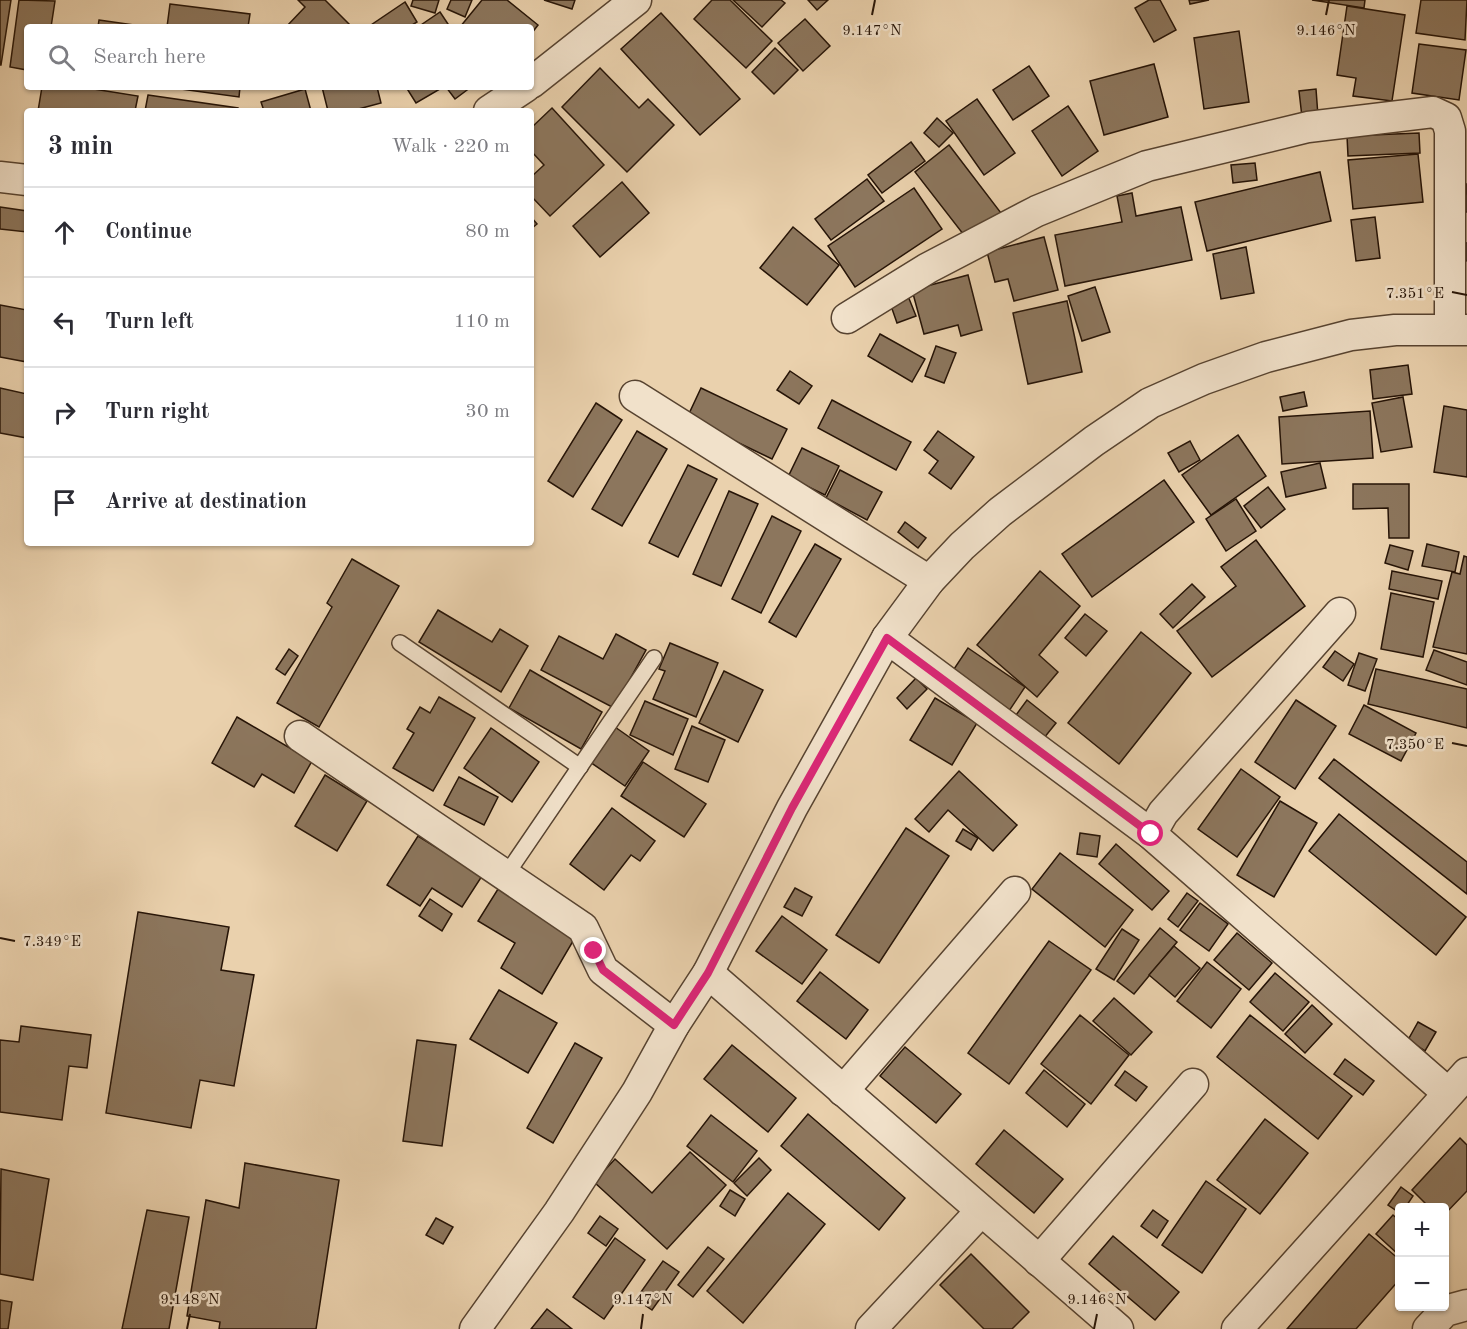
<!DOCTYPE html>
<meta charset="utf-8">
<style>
body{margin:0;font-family:"Old Standard TT",serif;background:#f7f7f7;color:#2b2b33}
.controls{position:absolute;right:18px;bottom:18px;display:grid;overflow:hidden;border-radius:6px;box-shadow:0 2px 4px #0004}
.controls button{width:54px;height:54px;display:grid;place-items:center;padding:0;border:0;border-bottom:2px solid #e1e1e2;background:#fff;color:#2b2b33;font:30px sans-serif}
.stop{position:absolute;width:18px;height:18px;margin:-14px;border:4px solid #db2777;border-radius:50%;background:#fff}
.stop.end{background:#db2777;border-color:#fff;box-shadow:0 2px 6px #0008}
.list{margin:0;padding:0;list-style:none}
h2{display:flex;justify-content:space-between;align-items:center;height:78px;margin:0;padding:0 24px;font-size:26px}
h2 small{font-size:20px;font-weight:400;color:#7c7c81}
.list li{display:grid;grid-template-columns:39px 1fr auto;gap:18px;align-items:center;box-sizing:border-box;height:90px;padding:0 24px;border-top:2px solid #e1e1e2}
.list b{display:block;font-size:22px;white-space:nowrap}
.list em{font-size:20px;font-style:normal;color:#7c7c81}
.icon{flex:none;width:33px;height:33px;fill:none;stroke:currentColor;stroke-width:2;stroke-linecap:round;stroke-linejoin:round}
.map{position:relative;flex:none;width:1467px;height:1329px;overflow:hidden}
.search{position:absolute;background:#fff;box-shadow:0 2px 4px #0004;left:24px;top:24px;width:510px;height:66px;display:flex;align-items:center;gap:15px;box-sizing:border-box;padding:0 21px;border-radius:6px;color:#7c7c81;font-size:22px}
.panel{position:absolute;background:#fff;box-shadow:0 2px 4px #0004;left:24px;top:108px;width:510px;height:438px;border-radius:6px}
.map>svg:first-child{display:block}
</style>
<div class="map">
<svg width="1467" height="1329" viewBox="0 0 1467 1329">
<rect width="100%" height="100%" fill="#ead1ad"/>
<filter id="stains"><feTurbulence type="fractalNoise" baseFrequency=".00333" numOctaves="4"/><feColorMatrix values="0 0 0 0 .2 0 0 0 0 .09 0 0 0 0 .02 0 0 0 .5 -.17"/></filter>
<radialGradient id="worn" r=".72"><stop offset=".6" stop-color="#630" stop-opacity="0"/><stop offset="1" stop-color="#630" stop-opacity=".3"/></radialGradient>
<g fill="#8c765d" stroke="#261407" stroke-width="1.5">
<polygon points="0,0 11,0 1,65 0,65"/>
<polygon points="19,0 55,1 51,27 27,27 27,70 10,67"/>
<polygon points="298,0 325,0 352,27 286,27 305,7"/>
<polygon points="413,0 439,0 435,13 411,6"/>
<polygon points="451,0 472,0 465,17 447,9"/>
<polygon points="482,0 507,0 538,25 531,34 531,27 460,27"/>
<polygon points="544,0 575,0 572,9"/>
<polygon points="712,0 730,0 772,41 746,68 694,19"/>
<polygon points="733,0 781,0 785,3 762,27"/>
<polygon points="808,0 828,0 817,10"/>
<polygon points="1149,0 1160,0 1176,30 1154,42 1135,8"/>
<polygon points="1189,0 1209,0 1190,4"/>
<polygon points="1312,0 1365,0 1364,8"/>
<polygon points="1421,0 1467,0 1465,40 1416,33"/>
<polygon points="405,2 417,22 409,27 368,27"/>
<polygon points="170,4 250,14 248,27 167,27"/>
<polygon points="1347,6 1405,15 1392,101 1353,96 1356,78 1337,75"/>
<polygon points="440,12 450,27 418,27"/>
<polygon points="661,13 740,99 700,135 621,49"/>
<polygon points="805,19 830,46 803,71 778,43"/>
<polygon points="99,20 148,27 98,27"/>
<polygon points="1239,31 1249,102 1204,109 1194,38"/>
<polygon points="1419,44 1466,50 1459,100 1412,93"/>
<polygon points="775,48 798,70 774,94 752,72"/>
<polygon points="1154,64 1168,117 1104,135 1090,81"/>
<polygon points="1029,66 1049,96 1013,120 993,90"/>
<polygon points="600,68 639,108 648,99 674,125 627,172 562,107"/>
<polygon points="42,87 81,87 138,96 135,111 38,111"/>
<polygon points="166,87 240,87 239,97"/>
<polygon points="322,87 377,87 381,103 351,111 328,111"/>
<polygon points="406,87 439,87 440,89 416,103"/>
<polygon points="446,87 471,87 455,99"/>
<polygon points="305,89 311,111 264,111 261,102"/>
<polygon points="1316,89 1318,116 1302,117 1299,91"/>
<polygon points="148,95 238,108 238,111 145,111"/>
<polygon points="977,99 1015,153 984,175 946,121"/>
<polygon points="1068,106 1098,151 1062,176 1032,131"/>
<polygon points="552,108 604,165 550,216 531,196 531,177 544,165 531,151 531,128"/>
<polygon points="937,118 953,133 939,147 924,133"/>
<polygon points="1419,133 1420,153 1348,156 1347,136"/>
<polygon points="911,142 925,161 882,193 868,175"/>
<polygon points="949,145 1001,213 967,239 915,172"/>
<polygon points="1418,154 1423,202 1353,209 1348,160"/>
<polygon points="1255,163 1257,180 1233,183 1231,165"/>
<polygon points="1320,172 1331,221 1207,251 1195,202"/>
<polygon points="867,179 884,201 831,240 815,219"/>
<polygon points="622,182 649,213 600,257 573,226"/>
<polygon points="1467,183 1467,212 1463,212"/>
<polygon points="914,188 942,229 855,287 828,246"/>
<polygon points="1132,193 1136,216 1181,207 1192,260 1065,286 1055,235 1122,222 1117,196"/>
<polygon points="0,207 27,211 27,232 0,229"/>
<polygon points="531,217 537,224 531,229"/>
<polygon points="1375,217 1380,258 1356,261 1351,220"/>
<polygon points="793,227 839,265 807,305 760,268"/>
<polygon points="1044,237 1058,290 1014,301 1008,279 995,282 987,252"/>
<polygon points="1461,242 1467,243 1467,261 1456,257"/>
<polygon points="1246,247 1254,293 1221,299 1213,254"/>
<polygon points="968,275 982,330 961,336 958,325 924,334 912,290"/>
<polygon points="1095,287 1110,332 1082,341 1068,296"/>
<polygon points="908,296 916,316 897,323 890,303"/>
<polygon points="1067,301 1082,372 1028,384 1013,313"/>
<polygon points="0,305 27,310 27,362 0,357"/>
<polygon points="880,334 925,359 912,382 868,356"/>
<polygon points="936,346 956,353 944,383 925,376"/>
<polygon points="1408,365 1412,394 1373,399 1370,370"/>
<polygon points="790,371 812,386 799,404 777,390"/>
<polygon points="0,388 27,394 27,438 0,433"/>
<polygon points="701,388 787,429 772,459 687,418"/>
<polygon points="1304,392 1307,406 1283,411 1280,397"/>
<polygon points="1403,397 1412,447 1381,452 1372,403"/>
<polygon points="832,400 911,442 896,470 818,428"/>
<polygon points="596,403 622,420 573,497 548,481"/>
<polygon points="1444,406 1467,410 1467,477 1434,472"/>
<polygon points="1370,411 1373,458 1282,464 1279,417"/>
<polygon points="637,431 667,449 622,526 592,509"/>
<polygon points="938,431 974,457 951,489 929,473 938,461 924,450"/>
<polygon points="1238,435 1266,476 1211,515 1182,475"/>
<polygon points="1190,441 1200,460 1179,472 1168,453"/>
<polygon points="802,448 839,466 825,495 788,477"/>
<polygon points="1320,463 1326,488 1286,497 1281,472"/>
<polygon points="688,465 717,479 678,557 649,543"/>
<polygon points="840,470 882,492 867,520 826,498"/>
<polygon points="1164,480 1194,522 1092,597 1062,554"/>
<polygon points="1353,484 1409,484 1409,538 1389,538 1388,508 1353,509"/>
<polygon points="1268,487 1285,509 1261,528 1244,506"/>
<polygon points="729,491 758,504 721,586 693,574"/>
<polygon points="1236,499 1256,531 1226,551 1206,519"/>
<polygon points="772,516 801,531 761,613 732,599"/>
<polygon points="905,522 926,538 918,548 898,532"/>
<polygon points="1256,540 1305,606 1212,677 1177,631 1236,586 1221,567"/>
<polygon points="815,544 841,559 796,637 769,622"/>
<polygon points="1427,544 1459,552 1455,572 1422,566"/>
<polygon points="1390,545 1413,551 1408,570 1385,563"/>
<polygon points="1464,556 1467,557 1467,654 1433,647 1452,572 1460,574"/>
<polygon points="352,559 399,586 319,727 277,703 332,607 327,603"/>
<polygon points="1040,571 1080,606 1039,655 1058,672 1037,697 977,645"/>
<polygon points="1392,571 1442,581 1438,599 1389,589"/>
<polygon points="1192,584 1205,597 1173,628 1160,614"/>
<polygon points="1391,593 1434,602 1423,657 1381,649"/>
<polygon points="438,610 492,642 500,629 528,646 501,692 419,642"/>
<polygon points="1085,614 1107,631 1086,656 1065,638"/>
<polygon points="1141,632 1191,673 1119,764 1068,723"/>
<polygon points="616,634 646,650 614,708 541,670 559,636 603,659"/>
<polygon points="670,643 718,663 696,717 653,699 665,671 659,669"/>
<polygon points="968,648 1025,687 1007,714 950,675"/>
<polygon points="289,649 298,656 285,675 276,669"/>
<polygon points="1434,650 1467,662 1467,685 1426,670"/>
<polygon points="1335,651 1354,664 1343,681 1323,667"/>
<polygon points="1359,653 1377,659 1365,691 1348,685"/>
<polygon points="1376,669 1467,689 1467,728 1368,704"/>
<polygon points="530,670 602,712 581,749 509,708"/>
<polygon points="724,671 763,690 738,742 699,723"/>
<polygon points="916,678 927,689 907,709 897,698"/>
<polygon points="439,697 475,718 433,791 393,768 414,733 407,729 420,707 430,713"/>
<polygon points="935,698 977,723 952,765 910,740"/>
<polygon points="1027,700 1056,723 1044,738 1016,715"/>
<polygon points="1296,700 1336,726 1295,789 1255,762"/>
<polygon points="645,701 688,719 673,755 630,735"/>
<polygon points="1364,705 1416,733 1401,761 1349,734"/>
<polygon points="237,717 312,761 294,793 262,774 254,787 212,763"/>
<polygon points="692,726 725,740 708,782 675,769"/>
<polygon points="615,727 649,751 625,786 590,762"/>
<polygon points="491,728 539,762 512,802 464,768"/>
<polygon points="1334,759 1467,862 1467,894 1319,778"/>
<polygon points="643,762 706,804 684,837 621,796"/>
<polygon points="1241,769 1280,797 1237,857 1198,829"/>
<polygon points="959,771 1017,825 993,851 948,810 929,832 915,819"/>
<polygon points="325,775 367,801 337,851 295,826"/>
<polygon points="459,777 498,797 484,825 444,805"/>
<polygon points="1280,801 1317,823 1274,897 1237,875"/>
<polygon points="612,808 655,841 640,861 631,855 604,890 570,864"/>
<polygon points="1339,814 1466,917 1436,955 1309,851"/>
<polygon points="906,828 949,856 879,963 836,935"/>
<polygon points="963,829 978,838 971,850 956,841"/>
<polygon points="1080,833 1100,836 1097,857 1077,854"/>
<polygon points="418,836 482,876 462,907 432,888 420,906 387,885"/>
<polygon points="1116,844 1169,891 1152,910 1099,864"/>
<polygon points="1060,853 1133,910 1105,947 1032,889"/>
<polygon points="795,888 812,897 802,916 784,907"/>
<polygon points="498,889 576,936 542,994 501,968 515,943 478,921"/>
<polygon points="1187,893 1198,901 1178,927 1168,919"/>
<polygon points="430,899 452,914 442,931 419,916"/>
<polygon points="1200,903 1228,924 1209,951 1180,930"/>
<polygon points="138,912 229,927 221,970 254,975 234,1086 200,1080 191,1128 106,1113"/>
<polygon points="782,916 827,950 802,984 756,951"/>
<polygon points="1160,928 1177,942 1134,994 1117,981"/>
<polygon points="1122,929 1139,940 1114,980 1096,969"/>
<polygon points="1237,933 1272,963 1249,990 1214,960"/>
<polygon points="1049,941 1091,970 1009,1084 968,1053"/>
<polygon points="1174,946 1200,968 1175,997 1149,975"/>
<polygon points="1207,962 1241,989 1211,1028 1177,1001"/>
<polygon points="820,972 868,1010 846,1039 797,1001"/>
<polygon points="1275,973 1309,1002 1283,1031 1250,1002"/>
<polygon points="499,990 557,1023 528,1073 470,1039"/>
<polygon points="1114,998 1152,1032 1131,1055 1093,1021"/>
<polygon points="1312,1005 1332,1024 1305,1053 1285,1034"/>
<polygon points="1080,1015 1129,1055 1091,1104 1041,1064"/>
<polygon points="1250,1015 1352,1096 1318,1139 1217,1057"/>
<polygon points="1418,1022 1436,1032 1425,1051 1408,1040"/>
<polygon points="21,1026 91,1035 87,1068 69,1066 62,1120 0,1112 0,1040 19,1042"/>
<polygon points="417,1040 456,1045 442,1146 403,1141"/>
<polygon points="575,1043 602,1058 553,1143 527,1128"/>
<polygon points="732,1045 796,1098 768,1132 704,1079"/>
<polygon points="905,1047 961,1094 936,1123 880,1076"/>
<polygon points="1345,1059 1374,1081 1363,1095 1334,1074"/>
<polygon points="1044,1070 1085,1104 1067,1127 1026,1093"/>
<polygon points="1125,1071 1147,1087 1136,1101 1115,1085"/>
<polygon points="808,1114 905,1198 879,1230 781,1146"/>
<polygon points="711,1115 757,1151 733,1182 687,1146"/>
<polygon points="1265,1119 1308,1153 1260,1214 1217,1180"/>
<polygon points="1004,1130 1063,1179 1034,1213 976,1164"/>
<polygon points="1460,1138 1467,1145 1467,1191 1444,1215 1444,1208 1430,1208 1412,1190"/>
<polygon points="690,1152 726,1185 667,1249 594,1182 615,1159 652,1193"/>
<polygon points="759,1158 771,1170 747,1196 734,1183"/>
<polygon points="245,1163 339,1180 316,1329 219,1329 220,1322 187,1316 206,1200 239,1208"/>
<polygon points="1,1169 49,1179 33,1280 0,1274"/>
<polygon points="1206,1181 1246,1209 1202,1273 1162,1245"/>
<polygon points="1401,1187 1413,1196 1405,1208 1400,1208 1400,1213 1388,1205"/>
<polygon points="730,1190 745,1199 735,1216 720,1206"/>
<polygon points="788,1193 825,1224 743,1323 707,1291"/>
<polygon points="147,1210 189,1217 169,1329 122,1329"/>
<polygon points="1153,1210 1168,1221 1157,1238 1141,1226"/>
<polygon points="1393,1215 1400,1221 1400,1256 1376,1234"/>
<polygon points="600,1216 618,1229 606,1246 588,1233"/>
<polygon points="436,1218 453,1227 443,1244 426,1235"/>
<polygon points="1369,1234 1400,1260 1400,1279 1356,1329 1287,1329"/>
<polygon points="1113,1236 1179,1292 1155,1320 1089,1264"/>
<polygon points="615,1238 645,1260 604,1319 573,1297"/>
<polygon points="708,1247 724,1259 693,1297 678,1285"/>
<polygon points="971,1254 1029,1312 1012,1329 984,1329 940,1285"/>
<polygon points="663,1261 679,1272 652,1310 636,1299"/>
<polygon points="0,1300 12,1302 8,1329 0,1329"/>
<polygon points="547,1309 572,1329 531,1329"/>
</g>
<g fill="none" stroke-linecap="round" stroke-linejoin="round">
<defs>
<g id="lane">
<polyline points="400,643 580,767"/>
<polyline points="506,875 654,658"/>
</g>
<g id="street">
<polyline points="531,83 636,0"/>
<polyline points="489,111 525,87"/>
<polyline points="0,177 27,180"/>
<polyline points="847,318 928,268 1037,211 1147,166 1308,127 1433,112 1446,118 1450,131 1450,329"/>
<polyline points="635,396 929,581"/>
<polyline points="887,638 1151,834 1448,1093"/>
<polyline points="300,736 583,928 603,970 674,1025"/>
<polyline points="1151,834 1163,813 1340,613"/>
<polyline points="708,973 1118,1329"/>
<polyline points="843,1091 1015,892"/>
<polyline points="1039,1261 1193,1084"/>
<polyline points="475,1329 559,1212 637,1092 674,1025 708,973 792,808 887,638 929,581 962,546 1000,512 1094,441 1150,403 1204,379 1266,357 1351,335 1395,330 1467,330"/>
<polyline points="871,1329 981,1211"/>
<polyline points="1237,1329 1467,1073"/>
<polyline points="1428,1329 1445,1311 1467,1305"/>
</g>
</defs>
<use href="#lane" stroke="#574330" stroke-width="18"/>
<use href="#street" stroke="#574330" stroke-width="33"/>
<use href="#lane" stroke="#f1e1ca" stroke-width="15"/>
<use href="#street" stroke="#f1e1ca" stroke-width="30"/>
</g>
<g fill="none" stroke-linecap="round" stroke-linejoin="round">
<polyline stroke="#db2777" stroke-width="8" points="594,951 603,970 674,1025 708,973 792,808 887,638 1151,834"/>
</g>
<path fill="none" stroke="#261407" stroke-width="2" d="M 872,15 L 875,0M 1326,15 L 1329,0M 1452,292 L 1467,295M 1452,743 L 1467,746M 0,938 L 15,941M 187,1329 L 190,1314M 641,1329 L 643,1314M 1094,1329 L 1097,1314"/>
<g font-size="15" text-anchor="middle" fill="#261407" stroke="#f1e1ca" stroke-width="5" stroke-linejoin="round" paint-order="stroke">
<text x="872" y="35">9.147°N</text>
<text x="1326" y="35">9.146°N</text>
<text x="1415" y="298">7.351°E</text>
<text x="1415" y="749">7.350°E</text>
<text x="52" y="946">7.349°E</text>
<text x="190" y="1304">9.148°N</text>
<text x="643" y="1304">9.147°N</text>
<text x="1097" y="1304">9.146°N</text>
</g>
<rect width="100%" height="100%" filter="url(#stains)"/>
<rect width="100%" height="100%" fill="url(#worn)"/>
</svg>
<div class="controls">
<button>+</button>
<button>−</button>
</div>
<div class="stop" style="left:1151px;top:834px"></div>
<div class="stop end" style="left:594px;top:951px"></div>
<div class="search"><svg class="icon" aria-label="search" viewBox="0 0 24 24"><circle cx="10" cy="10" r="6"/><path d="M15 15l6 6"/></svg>Search here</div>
<section class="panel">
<h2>3 min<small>Walk · 220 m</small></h2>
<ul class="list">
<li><svg class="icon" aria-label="ahead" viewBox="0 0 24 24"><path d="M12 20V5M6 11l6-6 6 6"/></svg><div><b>Continue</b></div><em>80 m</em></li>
<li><svg class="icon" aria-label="left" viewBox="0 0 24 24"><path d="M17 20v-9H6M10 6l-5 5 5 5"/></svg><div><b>Turn left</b></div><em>110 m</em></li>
<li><svg class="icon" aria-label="right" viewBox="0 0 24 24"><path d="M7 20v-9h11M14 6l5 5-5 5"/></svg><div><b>Turn right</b></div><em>30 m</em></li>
<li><svg class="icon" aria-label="arrive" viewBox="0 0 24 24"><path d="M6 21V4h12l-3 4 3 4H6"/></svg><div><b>Arrive at destination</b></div></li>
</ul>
</section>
</div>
